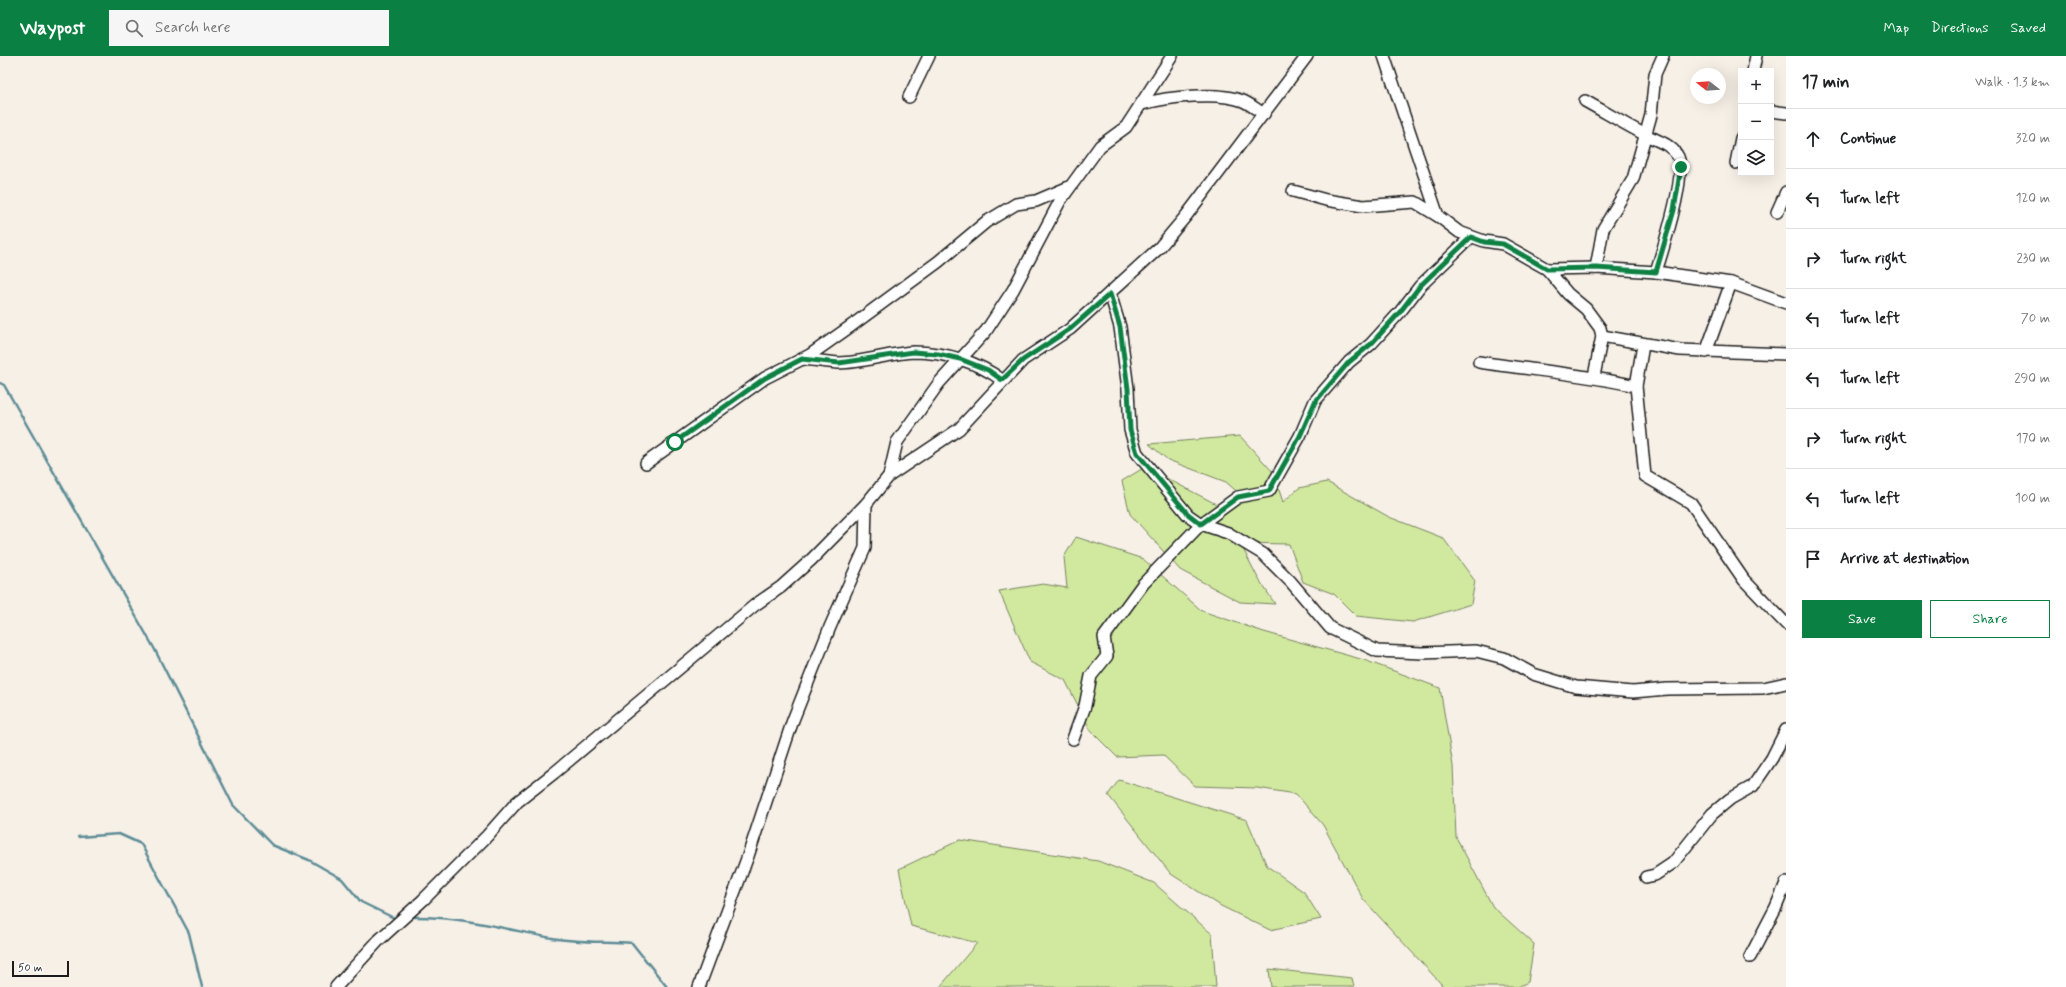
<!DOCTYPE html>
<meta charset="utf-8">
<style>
body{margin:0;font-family:Mynerve,sans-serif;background:#f6f6f6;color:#202124}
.controls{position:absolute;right:12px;top:12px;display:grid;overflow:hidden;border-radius:0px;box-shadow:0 4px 16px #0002}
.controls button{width:36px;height:36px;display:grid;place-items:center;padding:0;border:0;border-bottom:1px solid #e0e0e0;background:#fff;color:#202124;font:20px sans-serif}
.compass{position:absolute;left:1690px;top:12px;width:36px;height:36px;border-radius:50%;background:#fff;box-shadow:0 4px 16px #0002;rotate:287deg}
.scale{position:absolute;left:12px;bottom:10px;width:57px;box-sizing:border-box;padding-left:4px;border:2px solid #1c1c1c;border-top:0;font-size:11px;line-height:14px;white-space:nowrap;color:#1c1c1c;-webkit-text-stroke:3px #fff;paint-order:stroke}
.stop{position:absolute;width:12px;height:12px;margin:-9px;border:3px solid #0b8043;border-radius:50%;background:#fff}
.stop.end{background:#0b8043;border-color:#fff;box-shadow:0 1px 4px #0008}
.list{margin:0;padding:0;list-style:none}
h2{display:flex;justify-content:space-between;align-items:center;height:52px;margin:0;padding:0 16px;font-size:17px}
h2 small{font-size:13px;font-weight:400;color:#757577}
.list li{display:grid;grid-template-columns:26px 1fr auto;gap:12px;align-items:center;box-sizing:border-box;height:60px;padding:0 16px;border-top:1px solid #e0e0e0}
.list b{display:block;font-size:15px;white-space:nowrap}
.list em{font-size:13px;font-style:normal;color:#757577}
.actions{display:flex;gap:8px;padding:12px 16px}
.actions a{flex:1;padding:9px 0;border:1px solid #0b8043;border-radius:0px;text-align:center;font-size:14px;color:#0b8043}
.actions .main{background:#0b8043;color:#fff}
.icon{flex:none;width:22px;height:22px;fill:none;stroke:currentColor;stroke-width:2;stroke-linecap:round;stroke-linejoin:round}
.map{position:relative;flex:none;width:1786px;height:931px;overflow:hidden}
header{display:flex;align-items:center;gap:24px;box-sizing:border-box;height:56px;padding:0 20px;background:#0b8043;color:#fff}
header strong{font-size:19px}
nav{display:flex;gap:22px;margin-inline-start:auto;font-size:14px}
.search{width:280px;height:36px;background:#f6f6f6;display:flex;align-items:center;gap:10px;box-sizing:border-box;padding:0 14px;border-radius:0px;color:#757577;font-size:15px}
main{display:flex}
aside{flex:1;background:#fff}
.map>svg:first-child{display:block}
</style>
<header>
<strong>Waypost</strong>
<div class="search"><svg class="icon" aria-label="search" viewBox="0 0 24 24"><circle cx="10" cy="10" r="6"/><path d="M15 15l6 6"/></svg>Search here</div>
<nav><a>Map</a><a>Directions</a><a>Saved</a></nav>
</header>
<main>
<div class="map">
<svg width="1786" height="931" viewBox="0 0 1786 931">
<rect width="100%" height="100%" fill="#f7f0e7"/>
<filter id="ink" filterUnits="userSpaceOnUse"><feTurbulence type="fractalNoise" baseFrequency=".025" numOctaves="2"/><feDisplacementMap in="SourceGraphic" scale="8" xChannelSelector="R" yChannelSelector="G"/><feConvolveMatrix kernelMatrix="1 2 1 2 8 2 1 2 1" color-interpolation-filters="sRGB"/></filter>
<g filter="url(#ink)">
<g fill="#d1e99f" stroke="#76825e">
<polygon points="1240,380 1273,416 1283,446 1299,432 1327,426 1389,461 1443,482 1475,525 1471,548 1413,566 1356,560 1334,538 1303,526 1289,488 1240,487 1258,522 1275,548 1240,546 1180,514 1130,458 1122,425 1145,411 1218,449 1243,441 1226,426 1168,404 1149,388"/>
<polygon points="1076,481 1143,503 1202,555 1264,576 1364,604 1440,632 1453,710 1456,781 1493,851 1534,888 1528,926 1518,931 1444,931 1363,843 1323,769 1296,738 1257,732 1195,730 1163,699 1117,701 1091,675 1065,624 1030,606 999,535 1043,528 1067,532 1064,501"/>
<polygon points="1119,724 1247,764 1267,810 1304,836 1321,863 1270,874 1221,850 1171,818 1108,739"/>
<polygon points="960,784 1098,805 1154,827 1212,878 1216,931 940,931 977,887 911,870 899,813"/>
<polygon points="1269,913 1352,922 1354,931 1271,931"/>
</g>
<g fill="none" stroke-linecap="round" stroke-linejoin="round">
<g stroke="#5d8c96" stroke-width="2.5">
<polyline points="0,327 4,329 154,592 233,749 272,789 309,804 342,823 361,846 394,862 398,861"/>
<polyline points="78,781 119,778 141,788 189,877 202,931"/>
<path d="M 411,861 C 460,860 505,873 552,882 C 578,887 606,885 632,887 L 667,931"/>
</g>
<defs>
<g id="minor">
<polyline points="1384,0 1438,160 1459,176 1484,185 1503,188 1547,213 1568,238 1586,253 1600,272 1602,280 1594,320"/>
<polyline points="1753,15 1756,0"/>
<polyline points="909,41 929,0"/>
<path d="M 1585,45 C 1605,56 1624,68 1644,78 C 1657,85 1669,87 1677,99 C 1689,115 1662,195 1656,216 L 1731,227 L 1786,247"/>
<path d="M 1142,48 C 1168,41 1218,35 1243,45 C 1250,48 1257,54 1264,58"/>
<polyline points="1771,55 1786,57"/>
<polyline points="1736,107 1741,82"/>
<polyline points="1293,135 1326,144 1363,150 1415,146 1438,160"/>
<polyline points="1777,156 1786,136"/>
<polyline points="1596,212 1603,173 1633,123 1651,59 1655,18 1663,0"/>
<polyline points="1547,213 1596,212 1656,216"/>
<polyline points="1110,237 1120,271 1128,333 1130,374 1137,397 1188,459 1201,468 1228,477 1263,498 1291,526 1330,572 1377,595 1422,597 1476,595 1504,602 1533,618 1576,631 1633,636 1667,633 1763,632 1786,627"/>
<polyline points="1602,280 1680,294 1786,298"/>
<polyline points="1643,289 1636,330 1645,420 1691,447 1744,524 1786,568"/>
<polyline points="1706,296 1731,227"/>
<path d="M 802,303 C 814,304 827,306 839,307 C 864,307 889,297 914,296 C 945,296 978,306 1002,324"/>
<path d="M 1479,306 C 1531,314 1584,318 1636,330"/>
<polyline points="646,407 765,322 810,299 851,270 938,206 986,166 1016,148 1036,145 1069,131"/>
<polyline points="889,420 897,386 939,327 986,275 1013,234 1060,145 1100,90 1126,71 1172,0"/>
<polyline points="1073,683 1085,650 1091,620 1107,600 1104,581 1143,528 1201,468 1238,441 1269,435 1300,380 1315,345 1349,306 1371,288 1400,256 1420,230 1471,181"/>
<polyline points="1646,821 1655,819 1673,807 1712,758 1730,743 1753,730 1772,702 1786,674"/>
<polyline points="1750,901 1776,851 1786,827"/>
<polyline points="336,931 379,884 423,844 487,780 517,746 554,717 755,549 781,531 811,504 866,448 889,420 959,373 1023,304 1070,273 1159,192 1186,160 1307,0"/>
<polyline points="699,931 748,800 793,664 830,571 865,492 866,448"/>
</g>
</defs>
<use href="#minor" stroke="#1c1c1c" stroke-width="14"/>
<use href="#minor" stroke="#fff" stroke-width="11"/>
</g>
</g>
<g fill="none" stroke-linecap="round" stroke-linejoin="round" filter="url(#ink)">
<polyline stroke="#0b8043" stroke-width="5" points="675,386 765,322 802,303 839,307 913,296 938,298 960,303 988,314 1002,324 1023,304 1070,273 1110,238 1120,271 1128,333 1130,374 1137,397 1188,458 1201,468 1238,441 1269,435 1300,380 1315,346 1349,306 1371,288 1400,256 1420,230 1471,181 1484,186 1503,188 1547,213 1596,212 1656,216 1674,154 1681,111"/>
</g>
</svg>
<div class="controls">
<button>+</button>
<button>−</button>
<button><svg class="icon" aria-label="layers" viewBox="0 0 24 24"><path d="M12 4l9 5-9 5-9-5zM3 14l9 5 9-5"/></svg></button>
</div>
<svg class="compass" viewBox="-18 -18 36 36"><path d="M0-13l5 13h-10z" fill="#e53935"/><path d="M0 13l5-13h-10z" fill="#757577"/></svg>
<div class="scale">50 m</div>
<div class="stop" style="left:675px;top:386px"></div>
<div class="stop end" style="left:1681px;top:111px"></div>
</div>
<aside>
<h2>17 min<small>Walk · 1.3 km</small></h2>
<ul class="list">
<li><svg class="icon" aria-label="ahead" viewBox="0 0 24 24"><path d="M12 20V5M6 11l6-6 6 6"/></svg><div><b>Continue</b></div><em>320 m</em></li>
<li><svg class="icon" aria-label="left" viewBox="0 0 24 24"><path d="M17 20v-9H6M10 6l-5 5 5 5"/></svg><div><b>Turn left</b></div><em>120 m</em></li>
<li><svg class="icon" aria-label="right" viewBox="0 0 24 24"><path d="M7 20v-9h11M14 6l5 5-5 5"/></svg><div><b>Turn right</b></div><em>230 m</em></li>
<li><svg class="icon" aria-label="left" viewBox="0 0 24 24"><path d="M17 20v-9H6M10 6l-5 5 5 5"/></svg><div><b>Turn left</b></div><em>70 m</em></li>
<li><svg class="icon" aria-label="left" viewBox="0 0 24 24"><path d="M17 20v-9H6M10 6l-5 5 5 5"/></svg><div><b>Turn left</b></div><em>290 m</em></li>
<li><svg class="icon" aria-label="right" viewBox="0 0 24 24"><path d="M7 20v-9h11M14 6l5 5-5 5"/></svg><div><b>Turn right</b></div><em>170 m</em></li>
<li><svg class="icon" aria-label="left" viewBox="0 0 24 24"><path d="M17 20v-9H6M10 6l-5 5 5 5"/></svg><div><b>Turn left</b></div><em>100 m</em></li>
<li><svg class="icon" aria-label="arrive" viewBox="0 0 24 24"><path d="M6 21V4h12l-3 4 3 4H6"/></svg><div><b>Arrive at destination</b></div></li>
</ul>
<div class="actions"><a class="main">Save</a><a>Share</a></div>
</aside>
</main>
